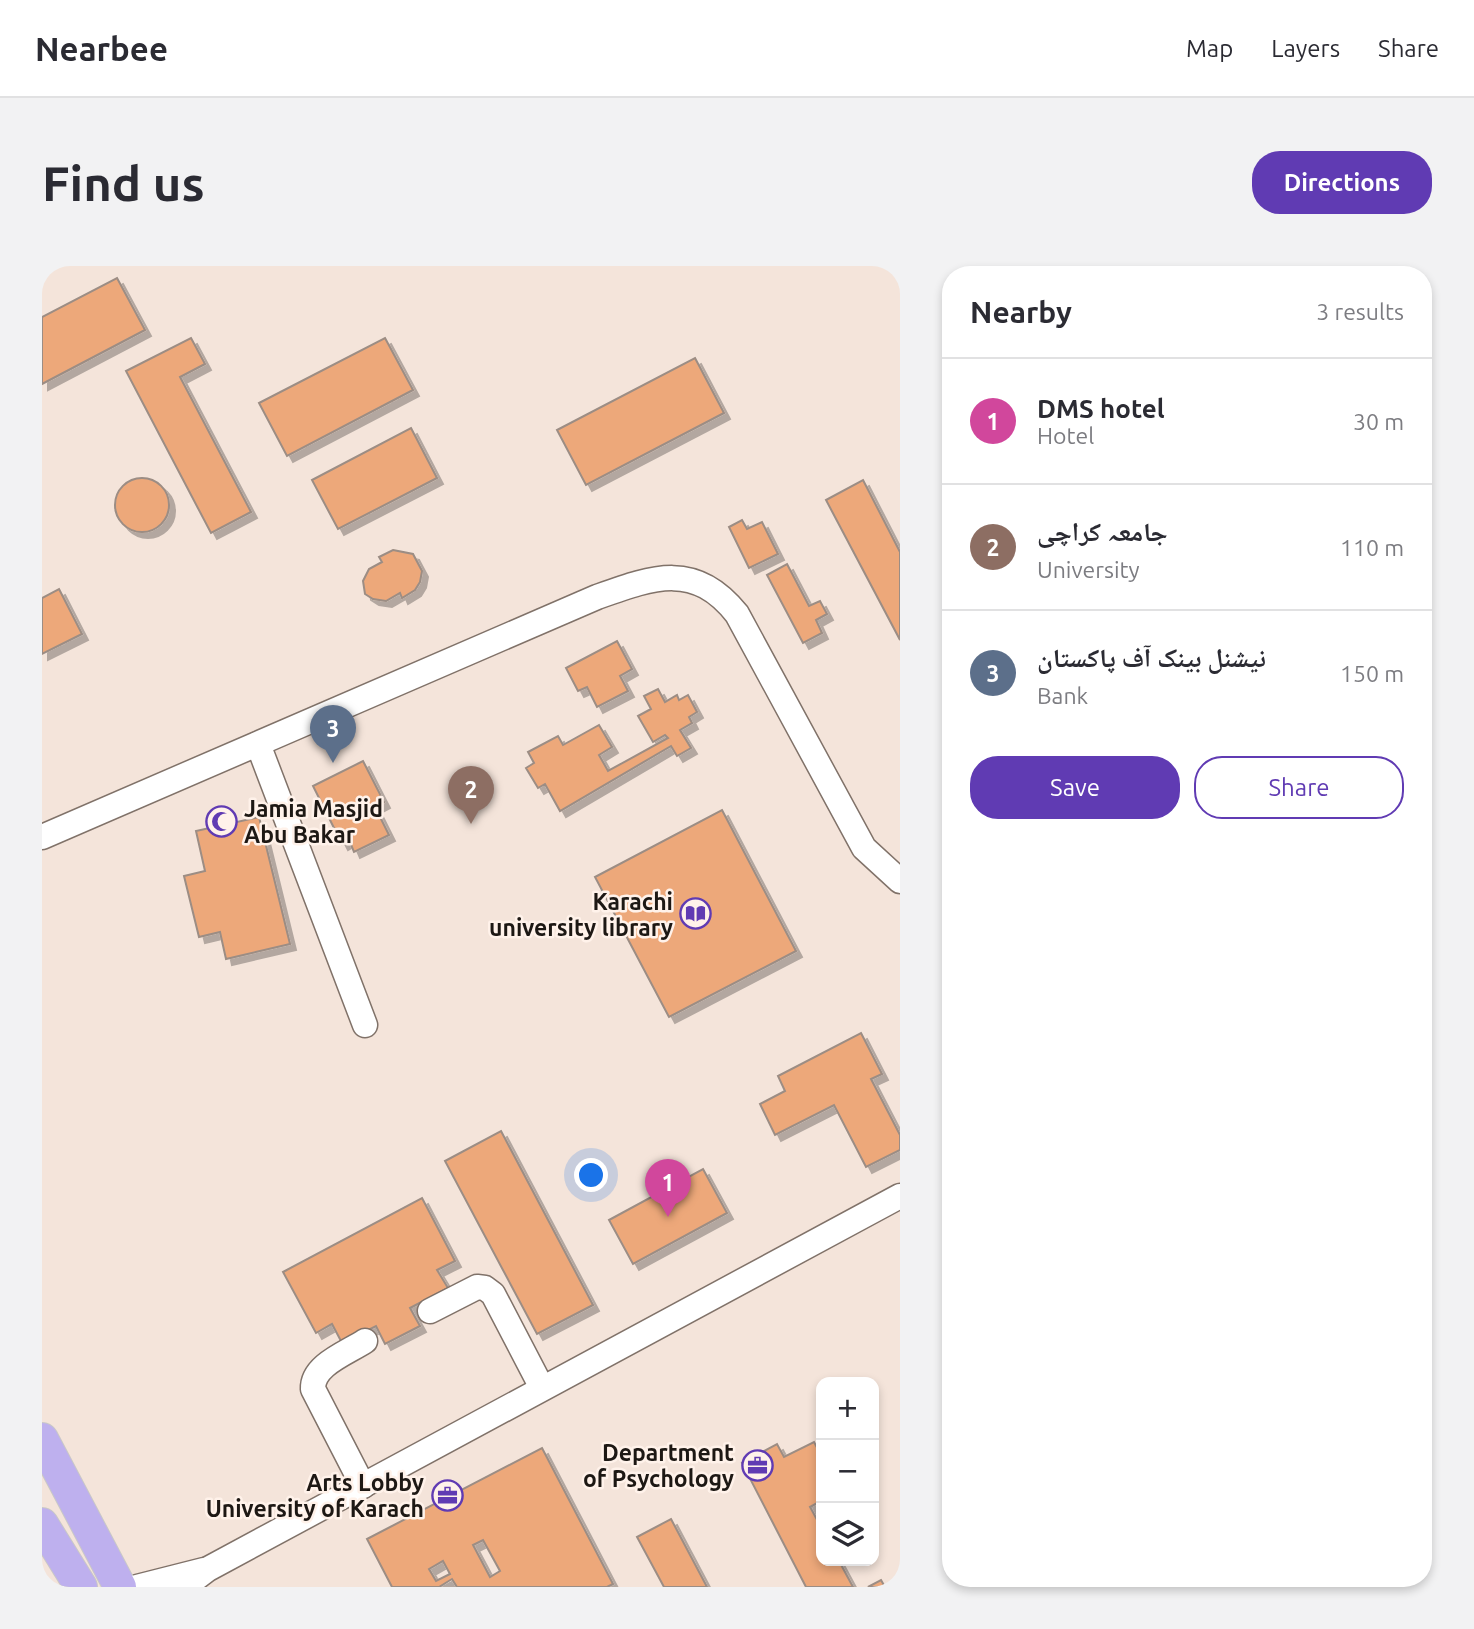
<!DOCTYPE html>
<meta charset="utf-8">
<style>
body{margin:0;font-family:Ubuntu,"Noto Naskh Arabic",sans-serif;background:#f2f2f3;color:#2b2b33}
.controls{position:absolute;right:21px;bottom:21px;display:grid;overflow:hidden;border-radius:14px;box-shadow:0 4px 10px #0003}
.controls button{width:63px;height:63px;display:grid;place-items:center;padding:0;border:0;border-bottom:2px solid #e1e1e2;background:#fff;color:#2b2b33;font:35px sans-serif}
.you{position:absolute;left:550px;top:910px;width:24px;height:24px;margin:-18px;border:5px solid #fff;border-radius:50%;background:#1a73e8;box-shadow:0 0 0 10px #1a73e833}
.badge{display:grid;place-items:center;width:46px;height:46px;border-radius:50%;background:#603bb3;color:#fff;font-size:23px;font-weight:700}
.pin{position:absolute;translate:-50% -58px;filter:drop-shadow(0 2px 4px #0008)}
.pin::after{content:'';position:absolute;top:37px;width:24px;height:21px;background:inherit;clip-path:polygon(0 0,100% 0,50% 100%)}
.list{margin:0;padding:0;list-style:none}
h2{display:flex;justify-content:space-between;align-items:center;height:91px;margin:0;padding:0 28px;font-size:30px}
h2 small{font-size:23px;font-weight:400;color:#7c7c81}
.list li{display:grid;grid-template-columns:46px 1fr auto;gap:21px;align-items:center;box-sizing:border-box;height:126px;padding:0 28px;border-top:2px solid #e1e1e2}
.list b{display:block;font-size:26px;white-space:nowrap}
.list p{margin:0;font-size:23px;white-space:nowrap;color:#7c7c81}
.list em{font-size:23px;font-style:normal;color:#7c7c81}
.actions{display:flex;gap:14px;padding:21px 28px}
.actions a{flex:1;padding:16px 0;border:2px solid #603bb3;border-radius:28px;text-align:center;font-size:24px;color:#603bb3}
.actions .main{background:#603bb3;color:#fff}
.icon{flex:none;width:38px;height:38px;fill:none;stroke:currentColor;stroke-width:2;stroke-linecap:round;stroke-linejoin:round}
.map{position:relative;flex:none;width:858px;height:1321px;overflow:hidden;border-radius:28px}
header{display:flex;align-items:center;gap:42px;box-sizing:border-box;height:98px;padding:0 35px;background:#fff;border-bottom:2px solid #e1e1e2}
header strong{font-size:33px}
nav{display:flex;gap:38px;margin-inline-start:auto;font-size:24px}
.intro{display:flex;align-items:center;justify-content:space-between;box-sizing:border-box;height:168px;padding:0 42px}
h1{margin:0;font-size:49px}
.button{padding:18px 32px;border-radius:28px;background:#603bb3;color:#fff;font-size:24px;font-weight:700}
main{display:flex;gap:42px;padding:0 42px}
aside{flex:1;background:#fff;border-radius:28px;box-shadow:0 4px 10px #0003}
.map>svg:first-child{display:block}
</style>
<header>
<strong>Nearbee</strong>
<nav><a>Map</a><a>Layers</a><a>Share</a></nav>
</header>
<div class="intro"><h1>Find us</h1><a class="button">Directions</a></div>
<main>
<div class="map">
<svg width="858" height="1321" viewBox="0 0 858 1321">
<defs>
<filter id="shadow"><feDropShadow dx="6" dy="6" stdDeviation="0" flood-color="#0004"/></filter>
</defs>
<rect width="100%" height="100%" fill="#f4e4da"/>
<g fill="#eda87a" stroke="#9c8d84" stroke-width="2" fill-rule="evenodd" filter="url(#shadow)">
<polygon points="75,12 103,64 0,118 0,51"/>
<polygon points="149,72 163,98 138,111 209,246 169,267 84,105"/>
<polygon points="343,72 371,124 245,190 217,137"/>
<polygon points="653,92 682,147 544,219 515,164"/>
<polygon points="369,162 395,212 296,263 270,214"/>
<circle cx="100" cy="239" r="27"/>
<polygon points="821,214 858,286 858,374 784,234"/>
<polygon points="700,254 705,263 720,256 736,288 707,302 687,261"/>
<polygon points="351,284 371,288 380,305 378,316 373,324 360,332 358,327 344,335 331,333 323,328 321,315 327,303 340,296 337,291"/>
<polygon points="745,298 767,340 778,335 785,348 774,354 780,367 761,377 725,309"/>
<polygon points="17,323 40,368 0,388 0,332"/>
<polygon points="575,375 590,403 578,410 586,425 555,441 545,421 536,425 524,402"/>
<polygon points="616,423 623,436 635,429 637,434 646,429 655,446 647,451 650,457 638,464 649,482 635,490 629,480 518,545 503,518 496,522 484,502 492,497 486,486 516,470 521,479 557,459 570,481 557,489 566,505 626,472 623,469 611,476 596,450 609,443 602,430"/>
<polygon points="321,495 342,536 333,541 347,569 312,586 307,574 300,578 271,520"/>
<polygon points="680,544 754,685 627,751 553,611"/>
<polygon points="217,551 248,678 184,693 178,666 157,671 142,610 163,605 154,565"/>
<polygon points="819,767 840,808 829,813 858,869 858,884 824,901 792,839 733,869 718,838 743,825 736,810"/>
<polygon points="459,865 551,1039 495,1068 403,895"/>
<polygon points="661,903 685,947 591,998 567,954"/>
<polygon points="380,932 413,995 395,1004 406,1022 368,1042 378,1060 343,1078 334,1060 300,1077 290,1058 274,1067 241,1006"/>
<polygon points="772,1176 779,1189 779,1235 768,1241 779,1261 779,1295 797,1295 811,1321 764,1321 700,1197 735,1178 742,1191"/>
<path d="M 500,1182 L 571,1318 L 565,1321 L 415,1321 L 410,1313 L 397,1321 L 350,1321 L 325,1273 ZM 441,1274 L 458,1305 L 448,1311 L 431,1279 ZM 401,1295 L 408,1308 L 394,1315 L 387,1303 Z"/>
<polygon points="629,1253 665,1321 622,1321 595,1271"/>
<polygon points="839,1314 843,1321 826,1321"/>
</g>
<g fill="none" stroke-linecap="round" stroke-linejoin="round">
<defs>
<g id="minor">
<polyline points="216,478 323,759"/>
<path d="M 0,571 L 555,331 C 611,311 653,295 695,348 L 822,582 L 858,615"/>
<polyline points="388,1045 435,1021 443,1022 451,1028 500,1122"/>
<path d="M 321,1220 L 271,1123 C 270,1099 305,1087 323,1075"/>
<polyline points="95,1321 162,1304"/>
<polyline points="142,1321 166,1303 858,930"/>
</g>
<g id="major">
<polyline points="0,1173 78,1321"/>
<polyline points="0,1258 39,1321"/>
</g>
</defs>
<use href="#minor" stroke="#807269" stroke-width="27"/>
<use href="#major" stroke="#c9c8c7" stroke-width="34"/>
<use href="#minor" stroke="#fff" stroke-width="24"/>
<use href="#major" stroke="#beb0ee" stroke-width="32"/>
</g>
<defs>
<symbol id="mosque-ring" viewBox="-11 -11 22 22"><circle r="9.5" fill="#fff2ea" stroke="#603bb3" stroke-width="1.5"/><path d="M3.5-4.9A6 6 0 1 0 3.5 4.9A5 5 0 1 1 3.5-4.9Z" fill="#603bb3"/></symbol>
<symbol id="library-ring" viewBox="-11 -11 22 22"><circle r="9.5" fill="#fff2ea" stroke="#603bb3" stroke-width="1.5"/><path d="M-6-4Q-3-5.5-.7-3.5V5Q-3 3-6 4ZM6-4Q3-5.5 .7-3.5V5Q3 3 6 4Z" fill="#603bb3"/></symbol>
<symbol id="office-ring" viewBox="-11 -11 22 22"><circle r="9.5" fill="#fff2ea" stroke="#603bb3" stroke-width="1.5"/><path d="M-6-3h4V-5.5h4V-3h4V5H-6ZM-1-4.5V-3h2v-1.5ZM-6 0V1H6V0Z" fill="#603bb3"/></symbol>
</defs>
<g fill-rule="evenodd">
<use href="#mosque-ring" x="162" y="538" width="35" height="35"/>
<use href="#library-ring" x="636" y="630" width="35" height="35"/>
<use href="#office-ring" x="698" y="1182" width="35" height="35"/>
<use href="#office-ring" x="388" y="1212" width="35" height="35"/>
</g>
<g text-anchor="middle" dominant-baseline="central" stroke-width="5" stroke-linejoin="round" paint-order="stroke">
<g font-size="23" font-weight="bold" fill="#1d1814" stroke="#fff2ea" text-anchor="end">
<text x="202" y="542" text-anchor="start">Jamia Masjid<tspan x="202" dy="26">Abu Bakar</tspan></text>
<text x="631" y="635">Karachi<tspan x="631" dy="26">university library</tspan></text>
<text x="692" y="1186">Department<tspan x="692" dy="26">of Psychology</tspan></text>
<text x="382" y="1216">Arts Lobby<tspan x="382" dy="26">University of Karach</tspan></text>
</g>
</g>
</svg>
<div class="controls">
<button>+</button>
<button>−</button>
<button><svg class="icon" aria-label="layers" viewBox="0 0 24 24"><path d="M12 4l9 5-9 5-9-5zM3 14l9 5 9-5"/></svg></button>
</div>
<div class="you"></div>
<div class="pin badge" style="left:626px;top:951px;background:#d1479c">1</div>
<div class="pin badge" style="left:429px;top:558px;background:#8d6e63">2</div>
<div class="pin badge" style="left:291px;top:497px;background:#5c6f8a">3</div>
</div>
<aside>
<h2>Nearby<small>3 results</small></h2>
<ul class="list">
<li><span class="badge" style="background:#d1479c">1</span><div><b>DMS hotel</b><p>Hotel</p></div><em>30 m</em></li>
<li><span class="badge" style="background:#8d6e63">2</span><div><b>جامعہ کراچی</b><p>University</p></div><em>110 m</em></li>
<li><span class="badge" style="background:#5c6f8a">3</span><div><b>نیشنل بینک آف پاکستان</b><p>Bank</p></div><em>150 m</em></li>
</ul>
<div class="actions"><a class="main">Save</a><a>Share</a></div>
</aside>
</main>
